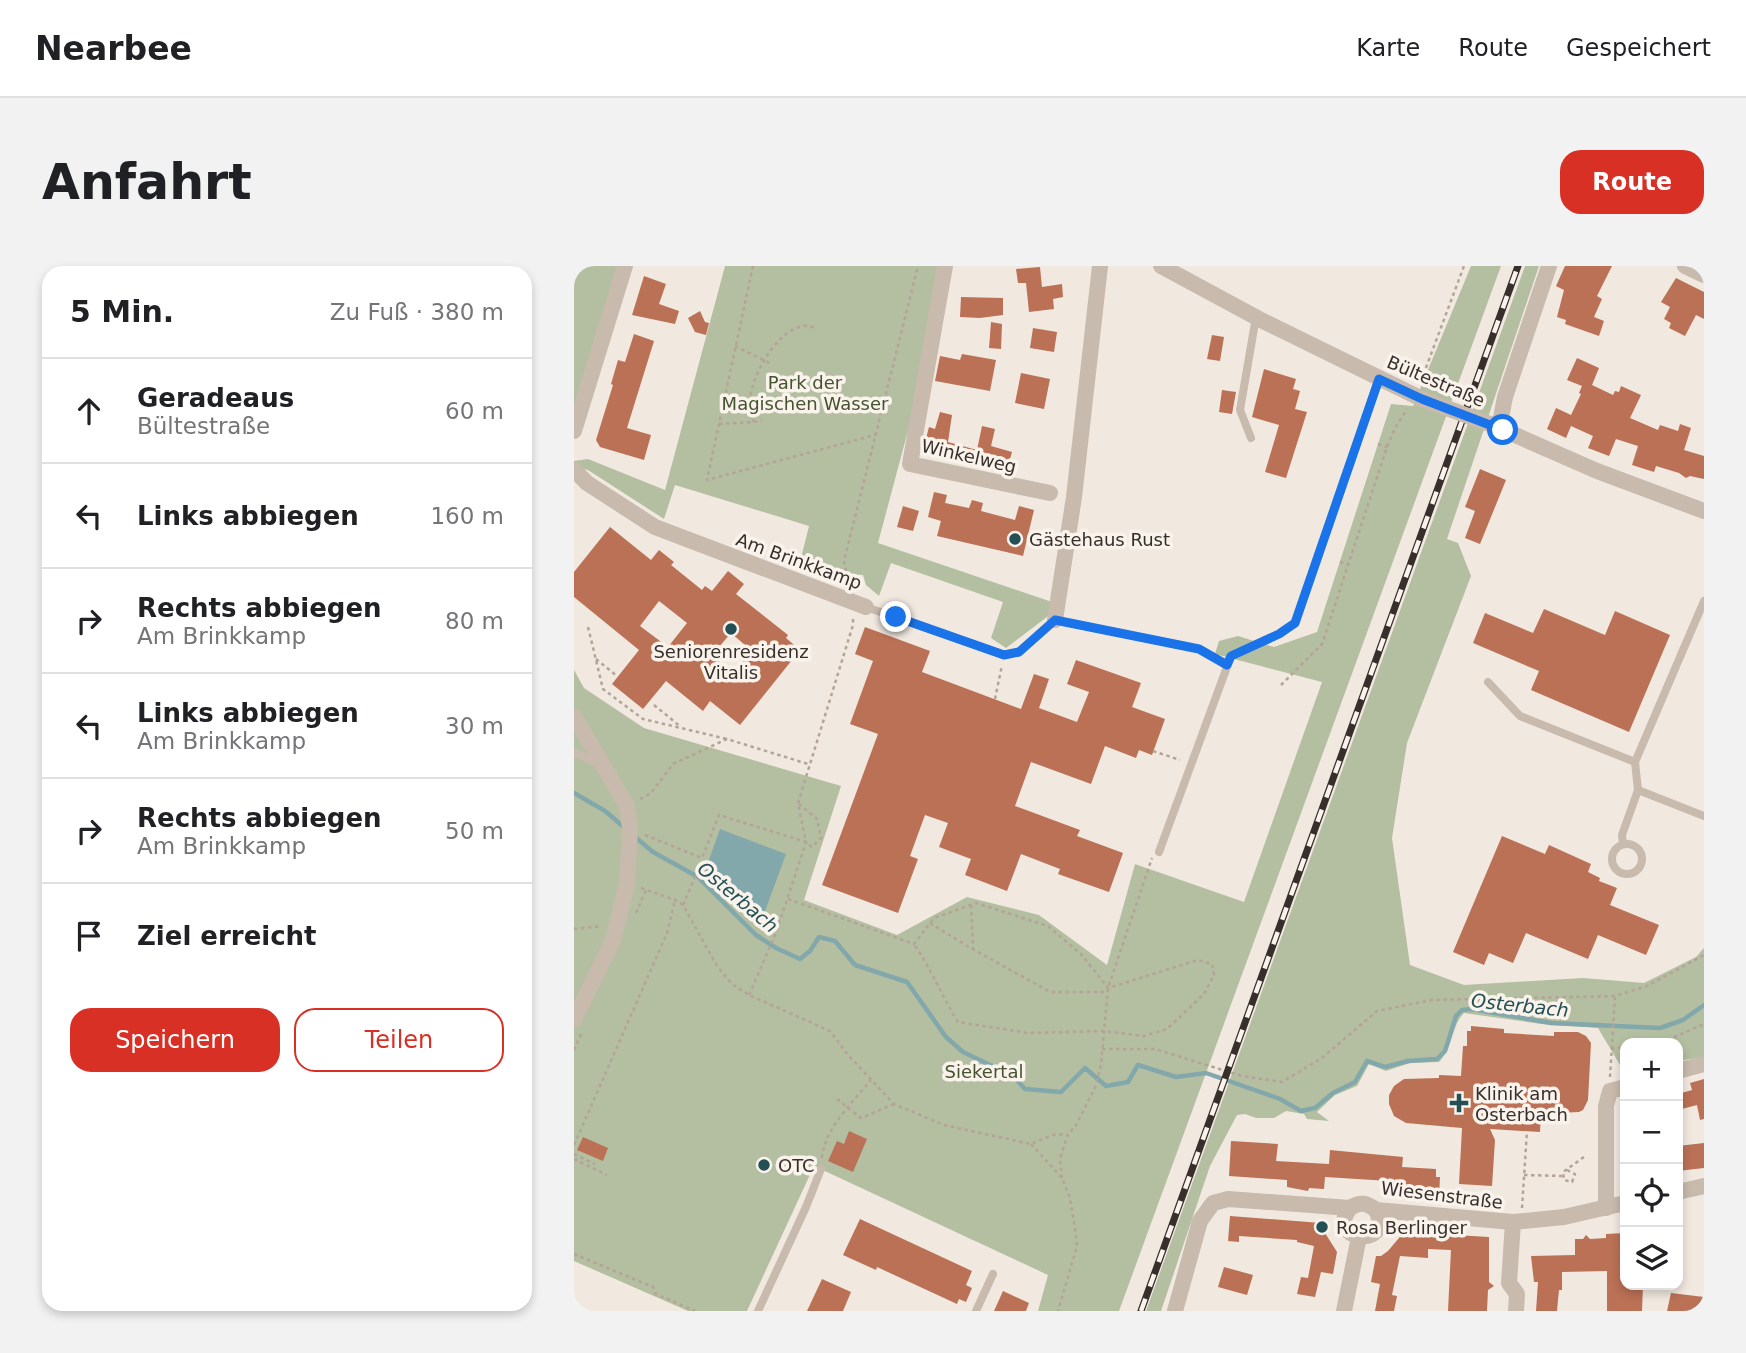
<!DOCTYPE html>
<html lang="de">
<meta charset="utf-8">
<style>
body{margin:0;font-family:"DejaVu Sans",sans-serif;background:#f2f2f2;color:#202124}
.controls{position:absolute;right:21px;bottom:21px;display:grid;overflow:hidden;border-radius:14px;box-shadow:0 4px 10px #0003}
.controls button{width:63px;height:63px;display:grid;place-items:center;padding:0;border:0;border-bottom:2px solid #e0e0e0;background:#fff;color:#202124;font:35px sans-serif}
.stop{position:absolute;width:21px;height:21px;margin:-16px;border:5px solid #1a73e8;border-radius:50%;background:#fff}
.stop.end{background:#1a73e8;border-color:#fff;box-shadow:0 2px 7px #0008}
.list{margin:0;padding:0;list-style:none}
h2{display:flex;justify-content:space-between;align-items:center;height:91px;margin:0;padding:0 28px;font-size:30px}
h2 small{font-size:23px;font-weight:400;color:#757577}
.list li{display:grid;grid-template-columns:46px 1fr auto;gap:21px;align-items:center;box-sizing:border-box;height:105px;padding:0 28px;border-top:2px solid #e0e0e0}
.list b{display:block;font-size:26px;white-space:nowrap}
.list p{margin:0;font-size:23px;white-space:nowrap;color:#757577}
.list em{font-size:23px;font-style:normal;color:#757577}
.actions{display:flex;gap:14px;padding:21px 28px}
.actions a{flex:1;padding:16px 0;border:2px solid #d93025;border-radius:21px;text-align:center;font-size:24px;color:#d93025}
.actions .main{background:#d93025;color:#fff}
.icon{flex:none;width:38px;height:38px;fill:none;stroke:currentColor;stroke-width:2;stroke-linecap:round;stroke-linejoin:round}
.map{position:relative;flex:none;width:1130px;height:1045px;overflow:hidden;border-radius:21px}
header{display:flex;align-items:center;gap:42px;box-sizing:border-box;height:98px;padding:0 35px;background:#fff;border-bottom:2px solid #e0e0e0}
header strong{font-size:33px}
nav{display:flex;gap:38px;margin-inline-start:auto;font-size:24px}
.intro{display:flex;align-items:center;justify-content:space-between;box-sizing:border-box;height:168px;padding:0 42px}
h1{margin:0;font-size:49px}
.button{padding:18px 32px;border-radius:21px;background:#d93025;color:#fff;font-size:24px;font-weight:700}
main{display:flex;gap:42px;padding:0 42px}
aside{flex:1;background:#fff;border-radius:21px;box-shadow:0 4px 10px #0003}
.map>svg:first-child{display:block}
</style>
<header>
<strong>Nearbee</strong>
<nav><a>Karte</a><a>Route</a><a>Gespeichert</a></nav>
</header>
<div class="intro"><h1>Anfahrt</h1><a class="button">Route</a></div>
<main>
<aside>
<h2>5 Min.<small>Zu Fuß · 380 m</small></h2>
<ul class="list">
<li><svg class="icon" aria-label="ahead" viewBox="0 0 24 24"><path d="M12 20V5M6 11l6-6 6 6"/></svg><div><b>Geradeaus</b><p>Bültestraße</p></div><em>60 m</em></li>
<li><svg class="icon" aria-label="left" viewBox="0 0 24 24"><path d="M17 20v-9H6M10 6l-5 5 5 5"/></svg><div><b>Links abbiegen</b></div><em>160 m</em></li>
<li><svg class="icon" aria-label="right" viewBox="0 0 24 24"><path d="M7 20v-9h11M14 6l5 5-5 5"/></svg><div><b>Rechts abbiegen</b><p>Am Brinkkamp</p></div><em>80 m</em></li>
<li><svg class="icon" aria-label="left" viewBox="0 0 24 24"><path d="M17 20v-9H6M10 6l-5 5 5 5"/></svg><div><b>Links abbiegen</b><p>Am Brinkkamp</p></div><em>30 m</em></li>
<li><svg class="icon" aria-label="right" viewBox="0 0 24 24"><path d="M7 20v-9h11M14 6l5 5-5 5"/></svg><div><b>Rechts abbiegen</b><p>Am Brinkkamp</p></div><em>50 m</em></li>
<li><svg class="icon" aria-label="arrive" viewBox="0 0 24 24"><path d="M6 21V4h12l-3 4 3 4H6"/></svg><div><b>Ziel erreicht</b></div></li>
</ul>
<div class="actions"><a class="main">Speichern</a><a>Teilen</a></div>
</aside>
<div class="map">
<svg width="1130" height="1045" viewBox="0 0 1130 1045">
<rect width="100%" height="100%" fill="#f1e9e0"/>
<g fill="#b4bfa1">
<polygon points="0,0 45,0 0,149"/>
<polygon points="151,0 368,0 336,157 304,277 481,337 482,344 432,382 417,372 429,336 317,297 305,330 292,319 289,309 224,304 235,260 101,219 90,253 14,204 0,201 0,195 14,193 91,224"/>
<polygon points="897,0 927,0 545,1045 464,1045 474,1009 240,900 173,1045 114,1045 0,995 0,404 10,422 70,462 267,520 230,634 323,669 393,631 465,649 533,699 561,598 670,636 748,416 641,388 645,375 664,370 700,381 743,366 817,138 839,140"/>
<path d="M 951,0 L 965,0 L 873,273 L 884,277 L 897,310 L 833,477 L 818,572 L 836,699 L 890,719 L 1009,712 L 1070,717 L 1122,691 L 1130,682 L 1130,791 L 1104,795 L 1104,777 L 1051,777 L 1051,804 L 1049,804 L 1024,762 L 967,758 L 890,747 C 877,760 879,782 865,796 L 836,797 L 812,805 L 795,798 L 783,820 L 761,829 L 743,846 L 755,855 L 733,853 L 730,848 L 712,845 L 700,852 L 682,852 L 671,848 L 663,849 L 636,900 L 587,1045 L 572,1045 Z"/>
</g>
<polygon fill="#82a8ab" points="146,563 212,588 186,659 130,608"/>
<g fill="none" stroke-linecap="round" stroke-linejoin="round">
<g stroke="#82a8ab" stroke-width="4.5">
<polyline points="0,527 31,545 51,562"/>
<polyline points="60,570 79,586 124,611 182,669 202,682 226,693 236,685 245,671 261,675 281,699 333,716 372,771 389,786 439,810 451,823 487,826 511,802 532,820 554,816 564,799 602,811 632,807 706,833 727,845 741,842 759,827 781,816 793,795 811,801 834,795 863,793 871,785 882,750 888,744 898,743 977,757 1086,762 1109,754 1130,739"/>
</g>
</g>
<g fill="#ba7155" fill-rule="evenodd">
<polygon points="991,0 1038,0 1023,30 1028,33 1020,51 1030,55 1025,70 991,58 992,54 983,51 990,24 982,20"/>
<polygon points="466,1 468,21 488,18 489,31 479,33 480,43 455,46 452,17 444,17 442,3"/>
<polygon points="70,10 92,18 85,38 105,45 101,58 58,49"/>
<polygon points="1102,12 1130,26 1130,53 1122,49 1111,70 1095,62 1097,57 1090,53 1096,41 1087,36"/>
<polygon points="387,31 429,32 429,49 406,52 386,51"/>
<polygon points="126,45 131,56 135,57 132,69 121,66 114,52"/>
<polygon points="417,56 428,58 427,83 415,82"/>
<polygon points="459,62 483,66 480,86 456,82"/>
<polygon points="60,68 80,75 53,162 77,169 70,194 26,181 22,174 39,119 37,118 44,94 51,96"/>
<polygon points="638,69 650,71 646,95 633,93"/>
<polygon points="388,88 422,94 416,125 361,115 366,90 386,94"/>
<polygon points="1003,92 1025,102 1018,119 1039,129 1041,125 1045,126 1047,120 1067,129 1056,152 1084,164 1086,159 1104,165 1106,158 1117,162 1110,184 1130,190 1130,213 1116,210 1112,212 1105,207 1082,200 1080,206 1058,199 1064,180 1042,173 1035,190 1014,182 1019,170 997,160 992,172 973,163 982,142 997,149 1007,128 1005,127 1008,120 993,114"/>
<polygon points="690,103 722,113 719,123 726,125 721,143 733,146 712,212 691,206 705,159 678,151"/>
<polygon points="447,107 476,113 470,143 441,137"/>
<polygon points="648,124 662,126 658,148 645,146"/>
<polygon points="366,146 378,149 374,176 403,184 408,160 421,163 417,180 438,186 432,207 395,197 395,199 348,188 355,161 361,163"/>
<polygon points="906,203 932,214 906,278 891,272 901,245 891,241"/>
<polygon points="360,226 373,229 371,237 395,242 398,234 409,237 407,245 441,254 445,240 460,244 449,290 363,270 367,255 354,251"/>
<polygon points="329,240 345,245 339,265 323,261"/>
<path d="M 36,261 L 77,294 L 85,284 L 100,296 L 97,299 L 128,324 L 131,320 L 138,325 L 154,305 L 170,318 L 162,328 L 214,369 L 212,372 L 226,384 L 166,459 L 136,435 L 129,445 L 92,415 L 69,443 L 38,418 L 65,384 L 0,331 L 0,306 ZM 85,335 L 113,357 L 94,381 L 66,360 ZM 157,367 L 178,385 L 159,407 L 138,389 Z"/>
<polygon points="970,343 1031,369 1041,345 1096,369 1055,466 957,424 965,405 899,377 911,347 959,367"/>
<polygon points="291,361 356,385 348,406 447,443 460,408 475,413 465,442 503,456 515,426 493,418 502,394 567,417 558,441 591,453 578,489 565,484 562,492 531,480 517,518 457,496 441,540 506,564 503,570 549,587 535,626 484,608 486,603 447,588 433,625 391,609 397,593 365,581 374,557 351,549 336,590 344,593 324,647 248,619 304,468 276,458 299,395 281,388"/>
<polygon points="928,570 971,588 975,579 1017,598 1014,606 1026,612 1025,615 1043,622 1036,639 1085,659 1072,689 1024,669 1014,693 952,667 939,697 915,687 910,699 879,686"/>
<polygon points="897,760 930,763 930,767 980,770 980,766 1004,766 1012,770 1017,777 1014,834 1009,844 1005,846 985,847 985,849 967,848 966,866 916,863 921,874 918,920 885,918 888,862 832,857 820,850 815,838 815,829 820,820 830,813 865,812 865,809 887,810 889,780 893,780 893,765 897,765"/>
<polygon points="1130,813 1130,853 1126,854 1123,839 1104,844 1104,828 1118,824 1116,817"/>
<polygon points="275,865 293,873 279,906 254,895 263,875 270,878"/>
<polygon points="9,871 34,882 29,895 3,884"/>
<polygon points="657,875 704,878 702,895 755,898 756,884 829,891 828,901 862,903 862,911 866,911 865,931 830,929 831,916 751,911 750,923 735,922 734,925 713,921 713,914 655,910"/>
<polygon points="1130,877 1130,902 1104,905 1104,880"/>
<polygon points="656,950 747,957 746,967 751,967 763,986 759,1008 747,1006 741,1031 723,1028 727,1011 734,1012 740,980 723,976 723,974 665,970 665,976 654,975"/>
<polygon points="286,953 398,1005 392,1019 398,1022 392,1036 385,1033 383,1038 303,1001 302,1004 269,989"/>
<polygon points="830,966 915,971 915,1016 920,1020 914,1024 913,1045 874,1045 877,984 854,983 854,992 826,990 818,1029 823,1030 820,1045 801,1045 806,1018 797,1016 802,990 807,990 814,985"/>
<polygon points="1051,967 1051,1019 1069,1019 1068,1045 1033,1045 1033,1005 988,1006 988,1024 985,1024 983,1045 962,1045 964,1016 960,1016 957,990 1001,989 1001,973 1009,973 1012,969 1016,973 1032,972 1032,968"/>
<polygon points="650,1001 679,1009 673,1029 644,1021"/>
<polygon points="248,1013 277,1026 269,1045 233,1045"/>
<polygon points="429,1025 455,1037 452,1045 420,1045"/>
<polygon points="1097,1027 1130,1031 1130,1045 1093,1045"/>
</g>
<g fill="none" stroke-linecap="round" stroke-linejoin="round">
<g stroke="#b4a497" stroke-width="2.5" stroke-dasharray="3.5 3.5" stroke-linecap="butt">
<polyline points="179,0 133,214 301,169"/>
<polyline points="161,80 198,98"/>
<polyline points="847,115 890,0"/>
<polyline points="180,156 188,154"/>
<path d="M 145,158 L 180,156 C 179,153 177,149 176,146 C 171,119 201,63 230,60 C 233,59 237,61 241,62"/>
<polyline points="804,178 813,181"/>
<polyline points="766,296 774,298"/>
<polyline points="275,319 270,295 344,0"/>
<polyline points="14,361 29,423 69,453 153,473"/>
<polyline points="22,393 43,410"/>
<polyline points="707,419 748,378 813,181 821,162 833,143"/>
<polyline points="421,433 428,399"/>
<polyline points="80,439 107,461"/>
<polyline points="579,485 606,494"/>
<polyline points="66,533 77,527 99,498 153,473 234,498"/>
<polyline points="71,569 128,592 145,549 232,576 238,581 247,572 243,553 224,537"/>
<polyline points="67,622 101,634 109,639 143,700 158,718 175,729 256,765 274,789 320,838 370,859 457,878 478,869 492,868"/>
<path d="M 214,633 L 340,678 L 360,652 L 402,637 L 474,660 L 507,688 L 534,722 L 624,694 L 638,698 L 640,709 L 630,728 L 593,763 L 570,770 L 530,765 L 454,767 L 384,756 C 368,730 357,703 340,678"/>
<polyline points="109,639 128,594"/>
<polyline points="397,639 399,683"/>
<polyline points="62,647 72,624"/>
<polyline points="356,657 395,681 476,726 533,726"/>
<polyline points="0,663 28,660"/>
<polyline points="175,729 202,667 232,576 224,537 279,359 279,353"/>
<polyline points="1087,777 1130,758"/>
<polyline points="528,783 581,783 668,810 708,816 748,792 803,745 858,734 1041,730 1073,720 1130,689"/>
<polyline points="1037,783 1051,781"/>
<polyline points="0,784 7,768"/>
<polyline points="1036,811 1041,731"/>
<polyline points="263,833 287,852 320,838"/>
<polyline points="457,878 488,912 496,932 501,963 503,980 484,1045"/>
<polyline points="0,879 93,667 101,634"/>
<polyline points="0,888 21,898"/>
<path d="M 248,892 C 251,862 278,837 297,814"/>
<polyline points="0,893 33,909"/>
<polyline points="993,904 1001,908 998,916 990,914 989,906 1010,891"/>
<polyline points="950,909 988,910"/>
<polyline points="488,912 486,893 494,868 501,861 521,822 527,799 534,722 578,592"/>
<polyline points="948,942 953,865"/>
<polyline points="0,988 79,1021 82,1028 121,1045"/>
</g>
<g stroke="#c8baad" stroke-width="8">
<polyline points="677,172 666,144 682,51"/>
<polyline points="292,341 430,389 445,386 481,354 625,383 653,399"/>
<polyline points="914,416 946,450 1061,496 1130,335"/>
<polyline points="0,486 25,498"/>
<polyline points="1064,524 1130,550"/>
<circle cx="1053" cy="593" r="15"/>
<polyline points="1049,578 1048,569 1064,524 1061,496"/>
<polyline points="585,586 657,390 705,368 721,357 805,112"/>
<polyline points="184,1045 232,941 247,903"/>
<polyline points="402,1045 419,1008"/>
</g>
<g stroke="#c8baad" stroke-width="16">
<polyline points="371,0 336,198 476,227"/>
<polyline points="587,0 689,55 848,133"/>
<polyline points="1111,0 1130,9"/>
<polyline points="916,158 1023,205 1130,245"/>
<polyline points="925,162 931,131 975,0"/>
<polyline points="0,165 51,0"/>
<polyline points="0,204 13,217 81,261 292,341"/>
<polyline points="481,354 500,231 526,0"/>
<polyline points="0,450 53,540 56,563 53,618 39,674 0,754"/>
<polyline points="1104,805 1130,798"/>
<polyline points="1104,926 1130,920"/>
<path d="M 776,942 C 750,975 821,983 802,944"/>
<polyline points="1032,942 1032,840 1036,825 1051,821"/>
<polyline points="939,956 935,1017 943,1028 942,1045"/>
<path d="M 601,1045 L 626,955 L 639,937 L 654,933 L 776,942 C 786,935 793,937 802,944 L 939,956 L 990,951 L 1051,937"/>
<polyline points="770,1045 785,971"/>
</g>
<defs>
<polyline id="rail" points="567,1045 944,0"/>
</defs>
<use href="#rail" stroke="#372f2b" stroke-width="7"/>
<use href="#rail" stroke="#f9f3ec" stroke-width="4.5" stroke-dasharray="13" stroke-linecap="butt"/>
<polyline stroke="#c8baad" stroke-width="16" points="848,133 916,158"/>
</g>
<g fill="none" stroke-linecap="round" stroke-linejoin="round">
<polyline stroke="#1a73e8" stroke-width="9" points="322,351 430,389 445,386 481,354 625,383 653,399 657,390 705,368 721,357 805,113 848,133 929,164"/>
</g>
<g fill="#245055" stroke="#f9f3ec" stroke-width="2.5">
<circle cx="441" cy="273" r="7"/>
<circle cx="157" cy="363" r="7"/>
<path d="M881.5 826.5h7v7h7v7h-7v7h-7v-7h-7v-7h7z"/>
<circle cx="190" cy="899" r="7"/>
<circle cx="748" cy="961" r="7"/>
</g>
<g text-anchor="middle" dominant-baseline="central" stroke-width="7" stroke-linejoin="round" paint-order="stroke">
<g font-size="18" fill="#372f2b" stroke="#f9f3ec">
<text transform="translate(862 115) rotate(23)">Bültestraße</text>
<text transform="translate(395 190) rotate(13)">Winkelweg</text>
<text transform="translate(225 295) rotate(20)">Am Brinkkamp</text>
<text transform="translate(868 929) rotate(7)">Wiesenstraße</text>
</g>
<g font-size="18" fill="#455331" stroke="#f9f3ec">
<text x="231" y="116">Park der<tspan x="231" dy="21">Magischen Wasser</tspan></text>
<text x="410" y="805">Siekertal</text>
</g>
<g font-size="18" fill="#372f2b" stroke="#f9f3ec" text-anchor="start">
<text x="455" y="273">Gästehaus Rust</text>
<text x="157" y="385" text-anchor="middle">Seniorenresidenz<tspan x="157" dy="21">Vitalis</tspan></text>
<text x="901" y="827">Klinik am<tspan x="901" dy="21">Osterbach</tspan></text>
<text x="204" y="899">OTC</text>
<text x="762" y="961">Rosa Berlinger</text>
</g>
<g font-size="19" font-style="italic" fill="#245055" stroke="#f9f3ec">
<text transform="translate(164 631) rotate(40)">Osterbach</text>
<text transform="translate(946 739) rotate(6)">Osterbach</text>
</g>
</g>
</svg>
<div class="controls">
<button>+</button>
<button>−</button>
<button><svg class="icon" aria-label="locate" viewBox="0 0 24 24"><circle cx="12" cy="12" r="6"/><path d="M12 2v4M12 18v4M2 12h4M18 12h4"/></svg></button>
<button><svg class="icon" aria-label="layers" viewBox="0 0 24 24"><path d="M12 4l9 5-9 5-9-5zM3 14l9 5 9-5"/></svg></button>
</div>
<div class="stop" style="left:929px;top:164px"></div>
<div class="stop end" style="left:322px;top:351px"></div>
</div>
</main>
